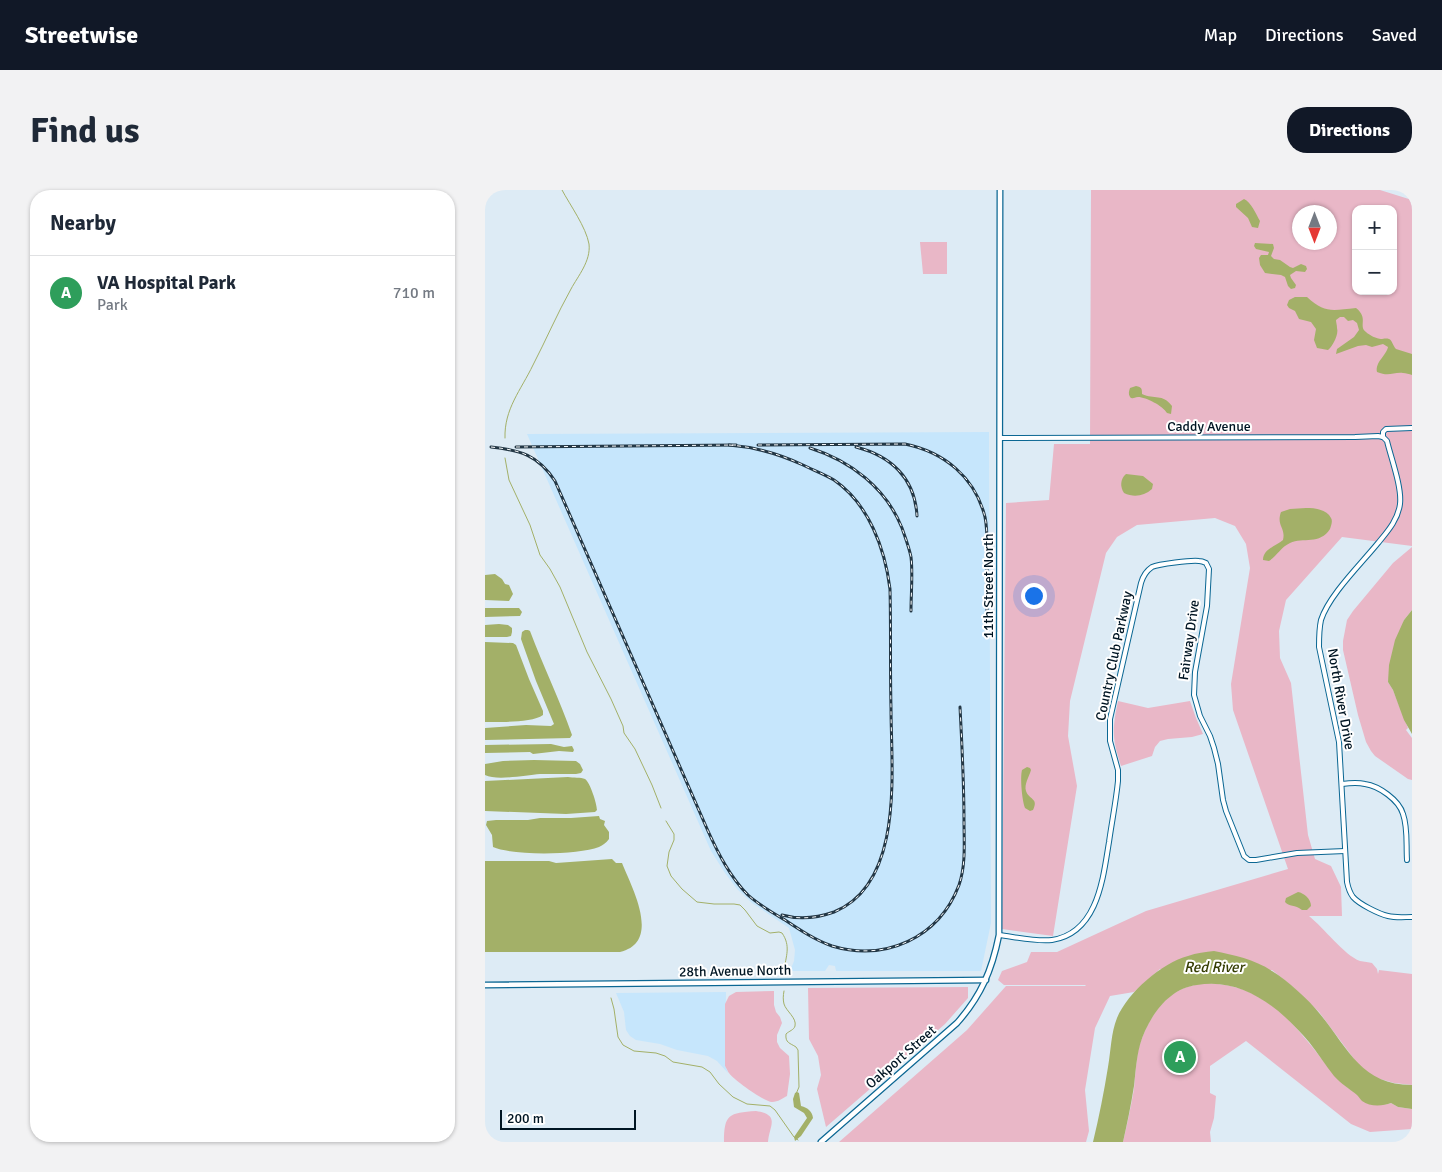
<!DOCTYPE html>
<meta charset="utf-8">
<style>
body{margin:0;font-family:Signika,sans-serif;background:#f2f2f3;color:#1f2937}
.controls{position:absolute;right:15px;top:15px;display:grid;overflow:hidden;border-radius:10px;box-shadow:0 1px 4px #0004}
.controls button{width:45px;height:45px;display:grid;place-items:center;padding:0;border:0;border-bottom:1px solid #e0e1e3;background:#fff;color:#1f2937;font:25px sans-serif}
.compass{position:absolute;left:807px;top:15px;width:45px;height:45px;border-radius:50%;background:#fff;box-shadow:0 1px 4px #0004;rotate:180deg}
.scale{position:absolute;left:15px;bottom:12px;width:136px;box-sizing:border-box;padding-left:5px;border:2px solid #001523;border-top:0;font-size:14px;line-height:18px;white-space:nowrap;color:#001523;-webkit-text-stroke:4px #fff;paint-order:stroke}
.you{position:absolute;left:548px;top:405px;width:18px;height:18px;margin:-12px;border:4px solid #fff;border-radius:50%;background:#1a73e8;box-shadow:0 0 0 8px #1a73e833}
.badge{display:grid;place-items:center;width:32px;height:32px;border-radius:50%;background:#111827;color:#fff;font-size:16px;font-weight:700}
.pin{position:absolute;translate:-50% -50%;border:2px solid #fff;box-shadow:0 1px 5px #0006}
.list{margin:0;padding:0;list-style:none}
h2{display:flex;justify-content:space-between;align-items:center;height:65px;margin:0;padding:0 20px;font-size:21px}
h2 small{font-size:16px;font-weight:400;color:#747a83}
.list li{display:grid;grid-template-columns:32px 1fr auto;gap:15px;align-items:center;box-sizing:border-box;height:75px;padding:0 20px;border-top:1px solid #e0e1e3}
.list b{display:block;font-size:19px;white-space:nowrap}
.list p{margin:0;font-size:16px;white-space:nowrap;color:#747a83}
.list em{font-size:16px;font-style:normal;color:#747a83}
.map{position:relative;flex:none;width:927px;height:952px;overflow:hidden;border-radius:20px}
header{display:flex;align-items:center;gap:30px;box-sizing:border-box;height:70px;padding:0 25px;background:#111827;color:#fff}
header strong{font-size:24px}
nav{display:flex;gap:28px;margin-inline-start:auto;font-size:18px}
.intro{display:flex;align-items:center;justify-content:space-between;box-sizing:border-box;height:120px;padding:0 30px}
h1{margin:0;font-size:35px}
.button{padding:12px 22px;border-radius:20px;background:#111827;color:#fff;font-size:18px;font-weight:700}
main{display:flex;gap:30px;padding:0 30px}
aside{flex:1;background:#fff;border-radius:20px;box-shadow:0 1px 4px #0004}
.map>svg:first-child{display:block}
</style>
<header>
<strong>Streetwise</strong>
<nav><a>Map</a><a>Directions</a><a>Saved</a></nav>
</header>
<div class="intro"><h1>Find us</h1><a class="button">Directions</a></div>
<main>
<aside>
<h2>Nearby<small></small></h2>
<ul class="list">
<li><span class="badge" style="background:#2e9e5b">A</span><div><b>VA Hospital Park</b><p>Park</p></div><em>710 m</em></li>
</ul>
</aside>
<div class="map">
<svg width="927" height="952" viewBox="0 0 927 952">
<rect width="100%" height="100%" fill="#ddebf5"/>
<g fill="#c6e6fc">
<polygon points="504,242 506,733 496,781 351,781 350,776 344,775 340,781 305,781 309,771 310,760 304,738 267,713 252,699 240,683 226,661 42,244"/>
<polygon points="241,802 240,875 243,883 232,871 223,866 192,860 175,854 151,850 145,846 141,840 139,822 131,803"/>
</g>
<g fill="#e9b7c7" fill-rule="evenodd">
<path d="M 606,0 L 895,0 L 927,10 L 927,356 L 857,347 L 801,410 L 794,441 L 795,468 L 806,493 L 823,645 L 830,669 L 846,676 L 856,697 L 857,726 L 824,726 C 839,738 859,765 875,771 C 879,772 884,772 887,773 L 892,779 L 893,784 L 894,780 L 927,784 L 927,895 L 909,893 L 888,887 L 872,873 L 834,822 L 808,797 L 787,780 L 675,779 L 649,802 L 625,806 L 610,838 L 600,900 L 604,941 L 601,952 L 354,952 L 482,840 L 521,796 L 600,796 L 601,795 L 519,795 L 513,790 L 517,781 L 542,772 L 546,762 L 572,762 L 661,721 L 803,679 L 748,520 L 746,494 L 765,378 L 761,354 L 750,336 L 730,328 L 652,335 L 632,347 L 621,363 L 585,511 L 583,546 L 592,596 L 568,746 L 517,739 L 521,313 L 564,310 L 569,254 L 605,254 ZM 871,19 L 908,19 L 908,101 L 871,101 ZM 814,22 L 844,22 L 844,52 L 814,52 Z"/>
<polygon points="435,52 462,52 462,84 438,84"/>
<polygon points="927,357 927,420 919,430 903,492 908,500 923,538 921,540 927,548 927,590 923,589 890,566 886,561 881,552 873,525 858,460 858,451 862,430 868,421 908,373"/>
<path d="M 705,511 L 711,528 L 718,544 L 707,547 L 683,549 L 675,551 L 670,557 L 667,566 L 636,576 C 627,548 627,540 633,511 L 663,518 Z"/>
<path d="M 722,793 C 742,794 760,798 777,809 C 795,819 811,837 824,853 C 846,879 854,899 888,911 C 895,913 899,916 906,913 L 913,917 L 927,919 L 927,939 L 885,942 L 866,934 L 761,851 L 725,876 L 725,903 L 731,906 L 729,928 L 725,942 L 726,952 L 638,952 C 642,934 646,917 649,899 C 650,886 651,873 653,861 C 658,840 673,811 693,801 C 702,796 712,794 722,793 Z"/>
<polygon points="483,797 483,808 460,834 341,937 332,899 336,885 333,866 324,849 323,798"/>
<path d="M 289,801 L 289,815 L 291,822 L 295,827 L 297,833 L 292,845 L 292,852 L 295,858 L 304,866 L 305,884 L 302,906 C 298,908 293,912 287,912 C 278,911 249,890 244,883 C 243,882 241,877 240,876 L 240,814 L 244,806 L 251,802 Z"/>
<path d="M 271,921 C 296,925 284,936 283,952 L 239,952 C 239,924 244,923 271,921 Z"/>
</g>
<g fill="#a3b068">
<path d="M 759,9 C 766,12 771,24 775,31 L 773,38 L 767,37 L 763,28 L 751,17 L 751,14 Z"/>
<polygon points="770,53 788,54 789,58 786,66 789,69 795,70 805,77 808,78 816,74 821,76 822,79 820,82 811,81 805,85 806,88 811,95 810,98 806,99 803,96 800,87 796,85 780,83 775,75 774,68 776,65 783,65 784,62 771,59 769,56"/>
<path d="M 810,107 L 822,107 C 840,124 848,120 871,118 C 884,128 873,136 881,142 C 884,145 892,149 896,149 C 898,149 901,148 904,149 C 907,150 908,156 911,159 L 927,164 L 927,185 C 924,184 921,183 918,183 C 908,182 904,187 892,182 C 890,172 901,166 903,157 L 898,154 L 887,157 L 881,155 L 873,156 L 851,164 L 852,159 L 869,147 L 874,140 L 872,133 L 868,130 L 863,131 L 859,127 L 855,127 L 851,130 C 851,132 852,135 852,138 C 854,144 848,156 843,160 L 832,158 L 829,150 L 831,139 L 826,132 L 814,129 L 810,121 L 804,118 L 802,115 L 804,110 Z"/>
<path d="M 651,196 C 657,197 657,199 657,204 C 670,210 677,203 687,216 L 686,224 L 682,223 C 678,216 661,207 653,207 C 649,207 648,210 645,207 C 643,204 644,201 645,198 Z"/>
<path d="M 641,284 L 658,286 L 668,294 L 667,299 C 659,306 649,308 639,303 C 635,297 635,289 641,284 Z"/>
<path d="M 821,318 C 829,318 842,319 846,328 C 848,331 846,336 845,339 C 835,355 818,347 805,353 C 796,357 792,366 784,371 L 778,370 C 778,359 791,356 798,350 C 801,337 791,336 796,322 L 805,319 Z"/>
<polygon points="10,384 17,389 20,394 24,395 28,404 24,411 0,410 0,385"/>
<polygon points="0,418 34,418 37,422 35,426 0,427"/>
<polygon points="927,420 927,544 919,530 908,500 903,492 904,475 910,450 919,430"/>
<polygon points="14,434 23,435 27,438 27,442 26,446 22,447 0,447 0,435"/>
<path d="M 40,440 L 43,440 L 45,441 C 58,476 75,510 87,545 L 85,548 L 0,550 L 0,538 L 41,535 L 66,536 L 69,534 L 51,491 L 36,449 L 37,442 Z"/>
<path d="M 0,452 L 28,453 L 31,455 L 44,489 L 58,521 L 58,525 C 47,533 14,532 0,532 Z"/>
<polygon points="66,554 79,557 87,556 89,560 88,562 74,561 48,564 45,562 0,563 0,555"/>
<path d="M 49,570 L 91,571 L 95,574 L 98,580 L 96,583 L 91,584 C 79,584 67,584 55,584 C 41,585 12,591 0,585 L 0,574 L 18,571 Z"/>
<path d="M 542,577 L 545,578 L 546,580 C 544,587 539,594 541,601 C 544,610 554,608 548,620 L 545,621 L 540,618 C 537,610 535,588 537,580 Z"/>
<path d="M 83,587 C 88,588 96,587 100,589 C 105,592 112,614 112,620 L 110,622 L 81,624 L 0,621 L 0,591 Z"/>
<path d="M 114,626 L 115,629 L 120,631 L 119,635 L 124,642 L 124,649 C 121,653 118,655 114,657 C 93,665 29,666 8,657 L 7,645 L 1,635 L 2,631 L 11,630 L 43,630 L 55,628 L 86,628 Z"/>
<path d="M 127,669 L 131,673 L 137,673 C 147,698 177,752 135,762 L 0,762 L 0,671 L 64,671 L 71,673 Z"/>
<path d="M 813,702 C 819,703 826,709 826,716 L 822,720 L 817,720 C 810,714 804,717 800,712 L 801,708 Z"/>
<path d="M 729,761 C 749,765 769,769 787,781 C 803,791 823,809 835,824 C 863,858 876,895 927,895 L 927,919 L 913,917 L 906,913 C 898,916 885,917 877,911 C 875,909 874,907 872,905 C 865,899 856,894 849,886 C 840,875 833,863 824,852 C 796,819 758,787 712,795 C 687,798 670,819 660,841 C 652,858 651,877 649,896 C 646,915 642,934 638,952 L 608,952 C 614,927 619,902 623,877 C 626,860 626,843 632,828 C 643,802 677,773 703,766 C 711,763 721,762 729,761 Z"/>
<path d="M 312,902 L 314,903 L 316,916 C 323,918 327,921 328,928 L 316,946 L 310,951 L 309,947 L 322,928 L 319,923 L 309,917 L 308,909 L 310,903 Z"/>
</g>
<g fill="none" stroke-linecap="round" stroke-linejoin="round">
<g stroke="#a3b068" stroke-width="1">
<path d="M 20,248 C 19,219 36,200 48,175 C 61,150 72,124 86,99 C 93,86 106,71 104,54 C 101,37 85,15 77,0"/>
<polyline points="20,268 24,290 45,335 55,365 65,379 75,397 102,462 126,509 138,536 139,543 150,559 167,595 176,618"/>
<path d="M 181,631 L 189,644 L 189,650 L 184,662 L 182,676 L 186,686 L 197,699 L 212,712 L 229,714 L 249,714 L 255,715 L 260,720 L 272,736 L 285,743 L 294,742 L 297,743 C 306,756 301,766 299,780"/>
<path d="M 299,801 C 298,806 298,810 299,814 C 301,821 312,828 310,836 C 309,840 304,841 301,844 C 300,853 305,853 311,857 L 313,860 L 314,897 L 311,904"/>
<polyline points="126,808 129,819 133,847 138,855 149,861 171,863 180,866 188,872 217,877 225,882 234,894 248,907 262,914 285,916 290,920 309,947 313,950"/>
</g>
<defs>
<g id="minor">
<path d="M 898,247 L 902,251 C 906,268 917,297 915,314 C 913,330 902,342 893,353 C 876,374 844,405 836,430 C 834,439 834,448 834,457 L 854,552 L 862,692 C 863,697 865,703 868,707 C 874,714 894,724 903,726 C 911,728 919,727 927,727"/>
<polyline points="898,247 898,242 901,239 927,238"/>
<polyline points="515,248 870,247 893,246 898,247"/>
<path d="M 857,594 C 864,593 872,592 880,594 C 894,596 914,610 918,624 C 923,638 921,655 922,670"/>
<path d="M 514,745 C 530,747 552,752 567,750 C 613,743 618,688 624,652 C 627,631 631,611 633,591 L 633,580 L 625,551 L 625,529 L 656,393 C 658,386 661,381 667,377 C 674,374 706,370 714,371 C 716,371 719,372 721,373 L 724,379 L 722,416 L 710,482 L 709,505 L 715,526 L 725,546 L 729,558 L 733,574 L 738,610 L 741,621 L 759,666 L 764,670 L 771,670 L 812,663 L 860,661"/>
</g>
<g id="tertiary">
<polyline points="0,795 501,790"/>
<path d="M 336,952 L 472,833 C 496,806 507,780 514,745 L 515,0"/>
</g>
</defs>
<use href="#minor" stroke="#0b6793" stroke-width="6"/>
<use href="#tertiary" stroke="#0b6793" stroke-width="7"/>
<use href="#minor" stroke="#fff" stroke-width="4"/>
<use href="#tertiary" stroke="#fff" stroke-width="4.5"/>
<defs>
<g id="rail">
<path d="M 244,255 C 271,257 294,264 318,275 C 328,280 339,284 349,290 C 384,314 400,359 405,399 C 406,439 405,478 406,518 C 406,579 420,693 349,722 C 332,728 315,730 297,725"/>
<path d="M 273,255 L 420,254 C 459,262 490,287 500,327 C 503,342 502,358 502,373 C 502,394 502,415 502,435"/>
<path d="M 6,257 C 35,260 53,265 70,291 L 223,641 C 233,663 245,687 263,705 C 274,715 288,723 300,730 C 315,740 330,750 347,756 C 400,772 454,748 474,695 C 481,675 479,652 479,631 C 479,593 477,555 475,517"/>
<polyline points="31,257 251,255"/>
<path d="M 371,257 C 406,266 430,288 432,326"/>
<path d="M 325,258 C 366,271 401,298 417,338 C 420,347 424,357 426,367 C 428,384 426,403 426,421"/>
</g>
</defs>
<use href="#rail" stroke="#233745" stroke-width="3"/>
<use href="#rail" stroke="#fff" stroke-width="1" stroke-dasharray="4" stroke-linecap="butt"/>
</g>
<g text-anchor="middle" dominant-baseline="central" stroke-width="4" stroke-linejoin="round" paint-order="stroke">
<g font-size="14" fill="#001523" stroke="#fff">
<text x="724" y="236">Caddy Avenue</text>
<text transform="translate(503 396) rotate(-90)">11th Street North</text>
<text transform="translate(704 450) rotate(-82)">Fairway Drive</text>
<text transform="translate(629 466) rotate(-78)">Country Club Parkway</text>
<text transform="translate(856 509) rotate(80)">North River Drive</text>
<text transform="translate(250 781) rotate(-1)">28th Avenue North</text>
<text transform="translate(416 867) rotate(-41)">Oakport Street</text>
</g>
<g font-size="15" font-style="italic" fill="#353d03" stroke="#fff">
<text x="729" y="777">Red River</text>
</g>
</g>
</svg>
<div class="controls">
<button>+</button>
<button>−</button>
</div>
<svg class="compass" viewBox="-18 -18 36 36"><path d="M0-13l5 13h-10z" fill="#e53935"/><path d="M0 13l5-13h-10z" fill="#747a83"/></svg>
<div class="scale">200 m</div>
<div class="you"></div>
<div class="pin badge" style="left:695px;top:867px;background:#2e9e5b">A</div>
</div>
</main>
